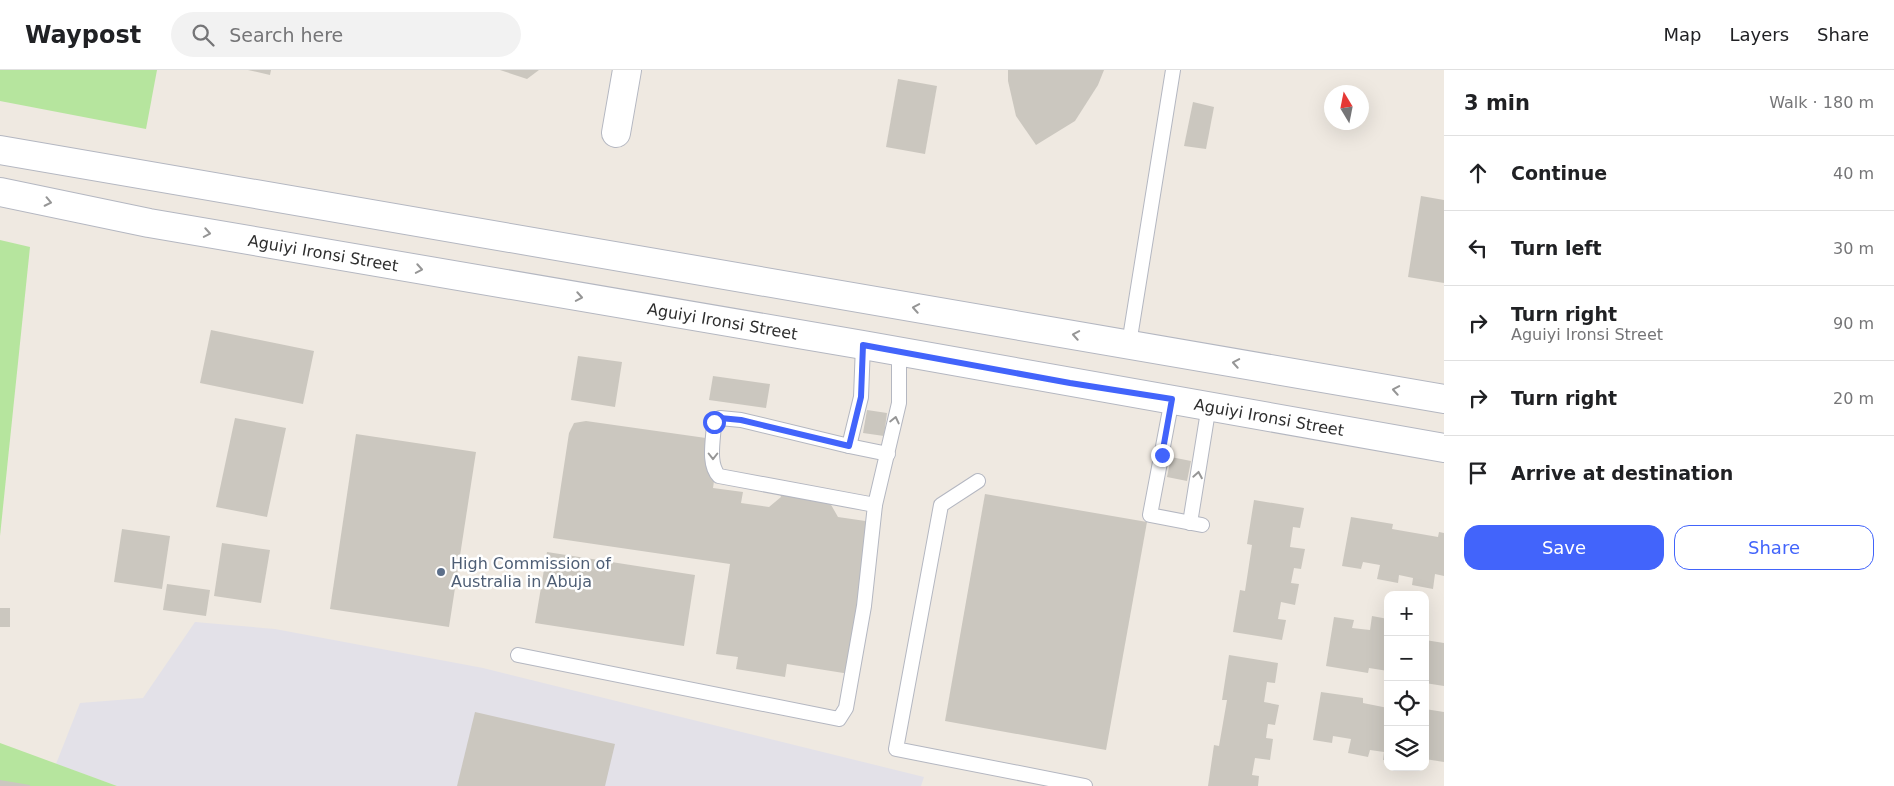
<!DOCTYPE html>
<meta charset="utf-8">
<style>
body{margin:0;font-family:"DejaVu Sans",sans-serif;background:#f2f2f2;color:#202124}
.controls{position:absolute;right:15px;bottom:15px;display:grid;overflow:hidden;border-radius:10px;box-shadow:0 5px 20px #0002}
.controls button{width:45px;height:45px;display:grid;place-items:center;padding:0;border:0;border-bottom:1px solid #e0e0e0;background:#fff;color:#202124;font:25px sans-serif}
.compass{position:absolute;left:1324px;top:15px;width:45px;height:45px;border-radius:50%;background:#fff;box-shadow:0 5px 20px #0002;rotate:350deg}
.stop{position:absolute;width:15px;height:15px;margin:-11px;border:4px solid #4264fb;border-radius:50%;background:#fff}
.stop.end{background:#4264fb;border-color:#fff;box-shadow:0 1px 5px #0008}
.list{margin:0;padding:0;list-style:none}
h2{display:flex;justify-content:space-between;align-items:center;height:65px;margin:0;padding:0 20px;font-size:21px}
h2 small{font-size:16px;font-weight:400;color:#757577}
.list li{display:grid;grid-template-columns:32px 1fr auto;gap:15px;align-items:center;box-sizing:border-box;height:75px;padding:0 20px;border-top:1px solid #e0e0e0}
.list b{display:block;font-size:19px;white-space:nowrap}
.list p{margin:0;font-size:16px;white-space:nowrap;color:#757577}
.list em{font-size:16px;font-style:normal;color:#757577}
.actions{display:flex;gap:10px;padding:15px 20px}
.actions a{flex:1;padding:11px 0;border:1px solid #4264fb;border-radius:15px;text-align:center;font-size:18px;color:#4264fb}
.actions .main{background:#4264fb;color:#fff}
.icon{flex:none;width:28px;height:28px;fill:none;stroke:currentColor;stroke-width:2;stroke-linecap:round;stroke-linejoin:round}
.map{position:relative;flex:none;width:1444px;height:716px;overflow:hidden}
header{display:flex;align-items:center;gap:30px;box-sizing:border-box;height:70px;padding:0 25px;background:#fff;border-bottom:1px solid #e0e0e0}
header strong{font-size:24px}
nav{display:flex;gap:28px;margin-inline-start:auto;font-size:18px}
.search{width:350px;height:45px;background:#f2f2f2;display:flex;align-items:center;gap:12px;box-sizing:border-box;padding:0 18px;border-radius:28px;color:#757577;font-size:19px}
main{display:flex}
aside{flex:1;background:#fff}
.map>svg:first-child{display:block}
</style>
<header>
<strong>Waypost</strong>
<div class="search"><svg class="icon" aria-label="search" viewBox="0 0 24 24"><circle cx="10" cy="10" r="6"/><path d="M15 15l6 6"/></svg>Search here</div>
<nav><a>Map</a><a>Layers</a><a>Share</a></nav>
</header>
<main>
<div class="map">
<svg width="1444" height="716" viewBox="0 0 1444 716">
<rect width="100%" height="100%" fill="#efe9e1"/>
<polygon fill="#e3e1e8" points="195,552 275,559 483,598 924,707 921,716 117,716 56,694 80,633 143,628"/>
<g fill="#b6e59e">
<polygon points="0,0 157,0 146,59 0,31"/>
<polygon points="0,170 30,177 0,466"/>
<polygon points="0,673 117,716 0,716"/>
</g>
<g fill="#cbc7bf">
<polygon points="248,0 271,0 270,5"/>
<polygon points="500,0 539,0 527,9"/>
<polygon points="1008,0 1104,0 1098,15 1075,51 1036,75 1016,46 1008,11"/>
<polygon points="898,9 937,16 925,84 886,77"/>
<polygon points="1193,32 1214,37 1206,79 1184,76"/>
<polygon points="1421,126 1444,130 1444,213 1408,207"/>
<polygon points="211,260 314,281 303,334 200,313"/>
<polygon points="578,286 622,292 615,337 571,330"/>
<polygon points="713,306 770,314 766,338 709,330"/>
<polygon points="867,340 887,343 884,366 863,363"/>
<polygon points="235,348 286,358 267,447 216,437"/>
<polygon points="586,351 720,370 713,418 743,422 741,433 769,437 781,427 779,419 799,415 817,417 834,426 830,433 838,447 879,453 856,605 787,594 785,607 736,599 738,587 716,584 730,494 553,468 569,363 574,353"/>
<polygon points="356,364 476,382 449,557 330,539"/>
<polygon points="1171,387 1191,391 1187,411 1167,407"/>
<polygon points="985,424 1147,452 1106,680 945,651"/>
<polygon points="1254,430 1304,438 1300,458 1293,457 1290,477 1305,479 1301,499 1294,498 1291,513 1299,514 1295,535 1281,532 1278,549 1286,550 1282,570 1233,562 1240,520 1245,521 1252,475 1247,474"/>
<polygon points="1351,447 1393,454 1392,459 1438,467 1439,462 1444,463 1444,506 1435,504 1433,519 1412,515 1413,508 1399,505 1398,513 1377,509 1380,495 1363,492 1361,499 1342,496"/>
<polygon points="122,459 170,466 162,519 114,512"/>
<polygon points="222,473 270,480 261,533 214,526"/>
<polygon points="547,482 695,505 684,576 535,553"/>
<polygon points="167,514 210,520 206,546 163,540"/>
<rect x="0" y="538" width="10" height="19"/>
<polygon points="1372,546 1388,549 1388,601 1369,598 1368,603 1326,596 1334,547 1354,550 1352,558 1370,560"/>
<polygon points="1425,570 1444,573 1444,616 1425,613"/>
<polygon points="1229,585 1278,593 1275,613 1267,612 1264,632 1279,635 1275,655 1268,654 1266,668 1273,669 1270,690 1255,688 1252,705 1259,706 1258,716 1208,716 1214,675 1219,676 1227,630 1222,630"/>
<polygon points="1321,622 1363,628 1363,633 1388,638 1388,690 1383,690 1384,682 1370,680 1368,687 1348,683 1351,669 1333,666 1332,673 1313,670"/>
<polygon points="1425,639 1444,642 1444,692 1425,689"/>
<polygon points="475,642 615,674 605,716 457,716"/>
<polygon points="0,710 30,715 30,716 0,716"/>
</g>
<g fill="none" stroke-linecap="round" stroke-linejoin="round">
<defs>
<g id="service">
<polyline points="1129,274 1173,0"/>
<path d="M 863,275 L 861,327 L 849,376 L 741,350 L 720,348 L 714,352 C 714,367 707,394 719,406 L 875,435 L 899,333 L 899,282"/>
<polyline points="1172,329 1150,445 1202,455"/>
<polyline points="849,376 888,384"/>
<polyline points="978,411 941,435 896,679 1085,716"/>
<polyline points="1190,453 1209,335"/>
<polyline points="518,585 839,649 846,638 864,536 875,435"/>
</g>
<polyline id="minor" points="616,63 627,0"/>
<g id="secondary">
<polyline points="0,80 1444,329"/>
<path id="s1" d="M 0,122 L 149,153 L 863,275 L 1444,378"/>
</g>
</defs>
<use href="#service" stroke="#b4b7c1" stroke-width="16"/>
<use href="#minor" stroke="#b4b7c1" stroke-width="30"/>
<use href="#secondary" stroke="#b4b7c1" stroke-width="30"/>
<use href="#service" stroke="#fff" stroke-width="14"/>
<use href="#minor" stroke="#fff" stroke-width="28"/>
<use href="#secondary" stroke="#fff" stroke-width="28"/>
</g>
<defs><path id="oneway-chevron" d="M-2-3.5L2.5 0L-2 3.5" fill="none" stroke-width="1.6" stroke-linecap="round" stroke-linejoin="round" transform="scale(1.25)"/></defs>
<g stroke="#969696">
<use href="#oneway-chevron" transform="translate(48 132) rotate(12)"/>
<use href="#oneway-chevron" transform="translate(207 163) rotate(10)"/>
<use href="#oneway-chevron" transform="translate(419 199) rotate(10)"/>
<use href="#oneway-chevron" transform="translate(579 227) rotate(10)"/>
<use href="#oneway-chevron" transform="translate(916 238) rotate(-170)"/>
<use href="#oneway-chevron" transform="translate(1076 265) rotate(-170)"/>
<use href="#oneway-chevron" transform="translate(1236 293) rotate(-170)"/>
<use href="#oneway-chevron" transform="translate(1396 320) rotate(-170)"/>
<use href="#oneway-chevron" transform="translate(895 350) rotate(-77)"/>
<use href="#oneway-chevron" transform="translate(713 386) rotate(90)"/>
<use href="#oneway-chevron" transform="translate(1198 405) rotate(-80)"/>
</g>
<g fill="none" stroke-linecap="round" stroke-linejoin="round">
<polyline stroke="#4264fb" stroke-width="6" points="714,352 720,348 741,350 849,376 861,327 863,275 1070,313 1172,329 1162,385"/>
</g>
<circle fill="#5c6f8a" stroke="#fff" stroke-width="2" cx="441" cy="502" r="5"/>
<g text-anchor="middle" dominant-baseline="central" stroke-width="5" stroke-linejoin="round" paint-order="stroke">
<g font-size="16" fill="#2e2e2e" stroke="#fff">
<text stroke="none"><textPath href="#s1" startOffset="329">Aguiyi Ironsi Street</textPath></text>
<text stroke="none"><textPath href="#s1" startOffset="734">Aguiyi Ironsi Street</textPath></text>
<text stroke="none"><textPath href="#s1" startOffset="1289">Aguiyi Ironsi Street</textPath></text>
</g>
<g font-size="16" fill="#4e5e75" stroke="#fff" text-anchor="start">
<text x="451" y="493">High Commission of<tspan x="451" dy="18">Australia in Abuja</tspan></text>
</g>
</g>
</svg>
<div class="controls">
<button>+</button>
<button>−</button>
<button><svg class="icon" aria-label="locate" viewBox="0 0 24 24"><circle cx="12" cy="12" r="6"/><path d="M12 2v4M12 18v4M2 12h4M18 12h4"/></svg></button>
<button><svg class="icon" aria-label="layers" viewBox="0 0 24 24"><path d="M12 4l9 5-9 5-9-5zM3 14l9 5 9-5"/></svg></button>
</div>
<svg class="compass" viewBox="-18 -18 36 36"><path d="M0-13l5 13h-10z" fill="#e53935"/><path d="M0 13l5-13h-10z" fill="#757577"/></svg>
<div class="stop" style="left:714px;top:352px"></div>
<div class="stop end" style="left:1162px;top:385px"></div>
</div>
<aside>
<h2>3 min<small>Walk · 180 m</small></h2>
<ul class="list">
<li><svg class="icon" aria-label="ahead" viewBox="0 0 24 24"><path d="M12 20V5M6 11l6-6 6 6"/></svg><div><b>Continue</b></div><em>40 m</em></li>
<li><svg class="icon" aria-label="left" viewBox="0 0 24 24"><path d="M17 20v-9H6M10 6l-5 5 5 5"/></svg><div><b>Turn left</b></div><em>30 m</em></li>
<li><svg class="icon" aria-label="right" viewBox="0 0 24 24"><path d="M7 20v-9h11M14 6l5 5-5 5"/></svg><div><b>Turn right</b><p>Aguiyi Ironsi Street</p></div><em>90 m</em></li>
<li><svg class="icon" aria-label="right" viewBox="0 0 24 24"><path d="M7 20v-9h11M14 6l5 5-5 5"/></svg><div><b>Turn right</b></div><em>20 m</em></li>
<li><svg class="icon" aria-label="arrive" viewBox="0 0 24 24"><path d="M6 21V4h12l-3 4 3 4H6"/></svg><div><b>Arrive at destination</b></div></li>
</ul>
<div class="actions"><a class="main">Save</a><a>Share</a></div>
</aside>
</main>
